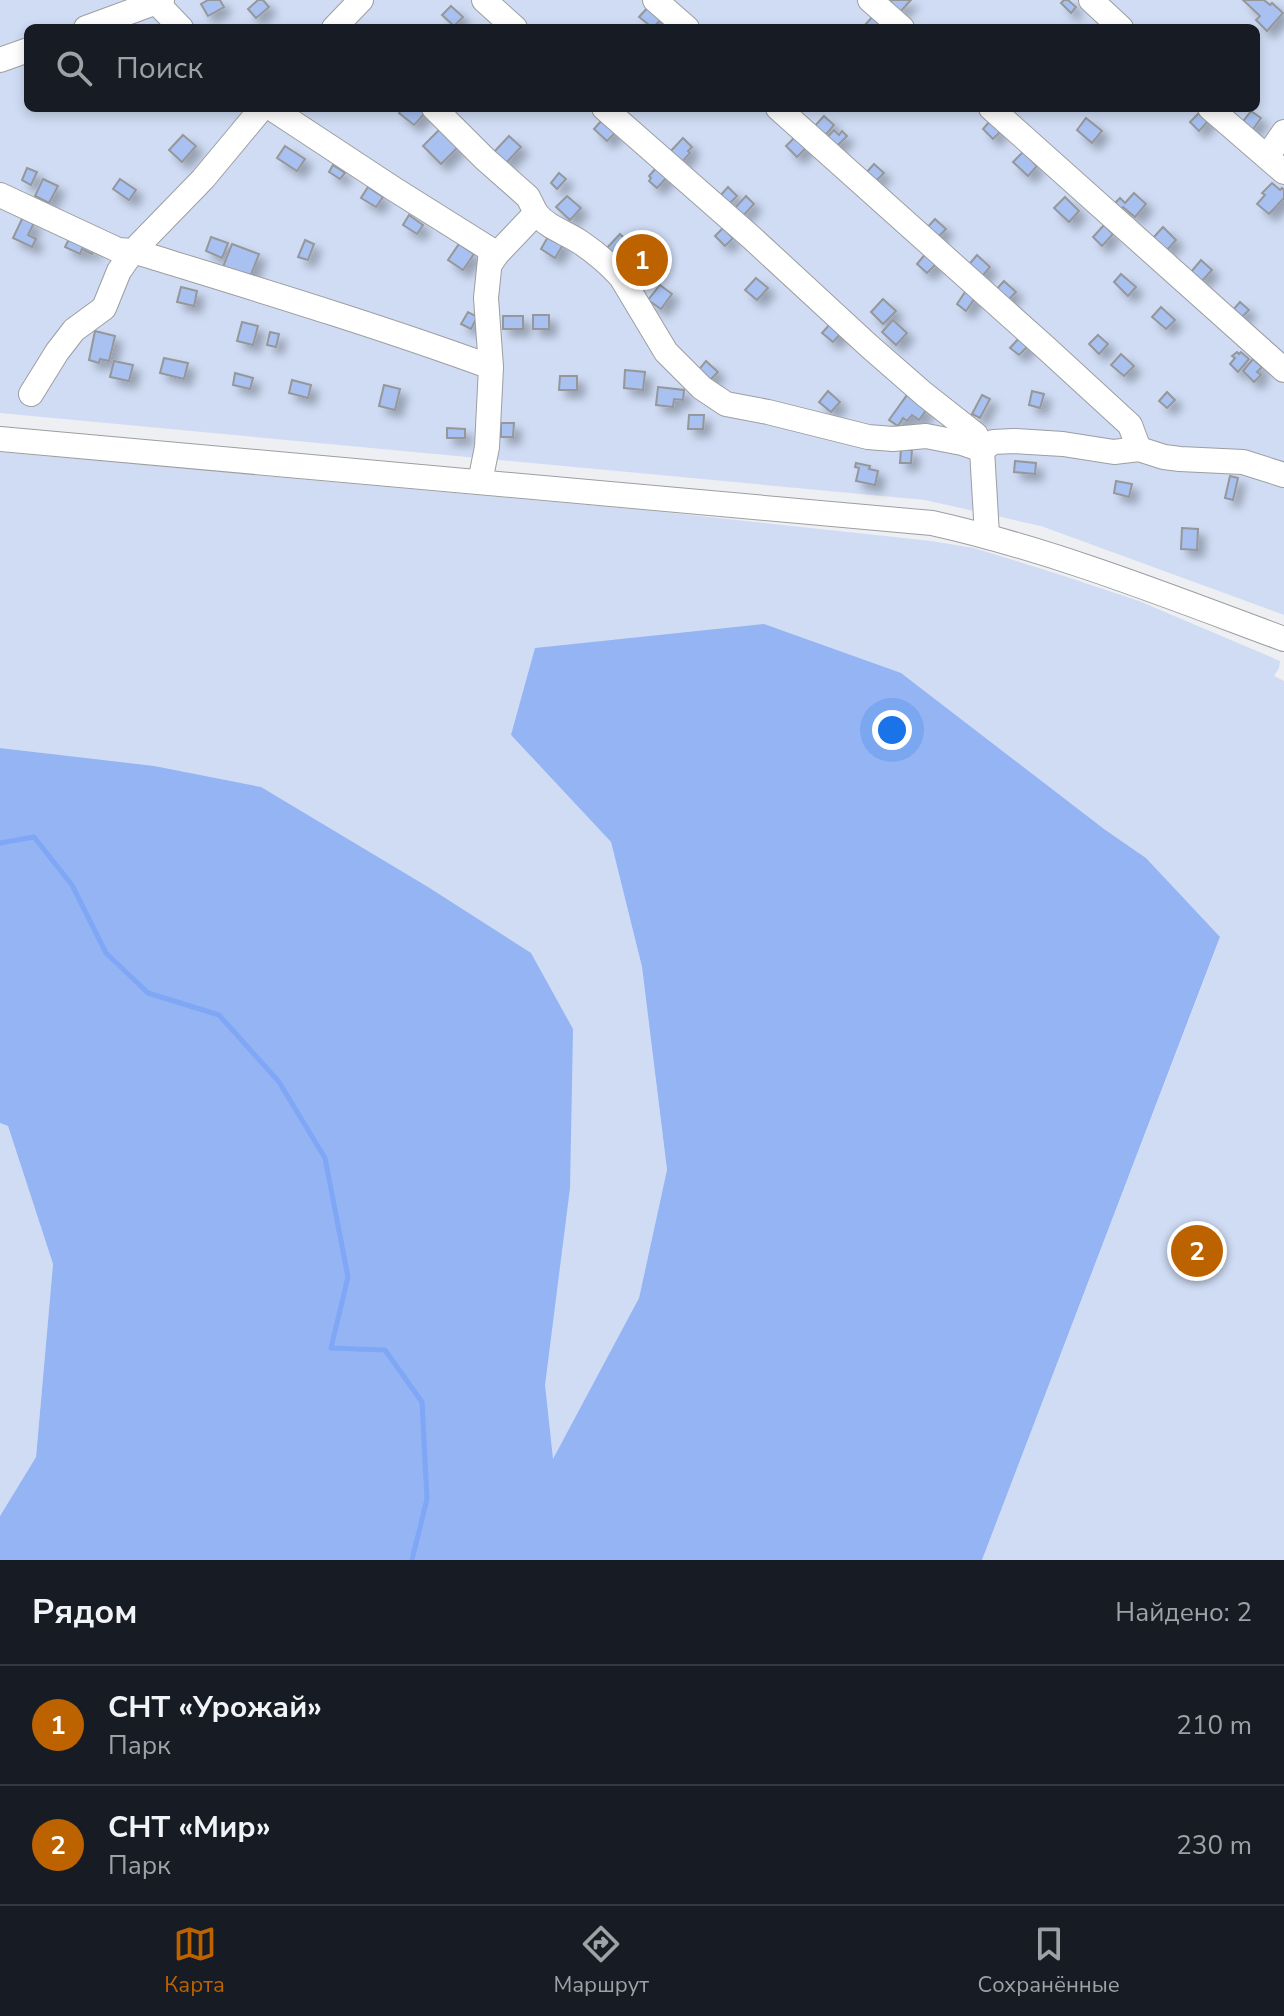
<!DOCTYPE html>
<html lang="ru">
<meta charset="utf-8">
<style>
body{margin:0;font-family:"Nunito Sans",sans-serif;background:#20242c;color:#f1f3f6}
.you{position:absolute;left:892px;top:730px;width:28px;height:28px;margin:-20px;border:6px solid #fff;border-radius:50%;background:#1a73e8;box-shadow:0 0 0 12px #1a73e833}
.badge{display:grid;place-items:center;width:52px;height:52px;border-radius:50%;background:#bc6300;color:#fff;font-size:26px;font-weight:700}
.pin{position:absolute;translate:-50% -50%;border:4px solid #fff;box-shadow:0 2px 8px #0006}
.list{margin:0;padding:0;list-style:none}
h2{display:flex;justify-content:space-between;align-items:center;height:104px;margin:0;padding:0 32px;font-size:34px}
h2 small{font-size:26px;font-weight:400;color:#9ea1a6}
.list li{display:grid;grid-template-columns:52px 1fr auto;gap:24px;align-items:center;box-sizing:border-box;height:120px;padding:0 32px;border-top:2px solid #363941}
.list b{display:block;font-size:30px;white-space:nowrap}
.list p{margin:0;font-size:26px;white-space:nowrap;color:#9ea1a6}
.list em{font-size:26px;font-style:normal;color:#9ea1a6}
.icon{flex:none;width:44px;height:44px;fill:none;stroke:currentColor;stroke-width:2;stroke-linecap:round;stroke-linejoin:round}
.map{position:relative;flex:none;width:1284px;height:1560px;overflow:hidden}
.search{position:absolute;background:#171b24;box-shadow:0 4px 12px #0003;left:24px;right:24px;top:24px;height:88px;display:flex;align-items:center;gap:20px;box-sizing:border-box;padding:0 28px;border-radius:12px;color:#9ea1a6;font-size:30px}
.sheet{height:344px;background:#171b24}
nav{display:flex;justify-content:space-around;align-items:center;box-sizing:border-box;height:112px;border-top:2px solid #363941;background:#171b24;font-size:22px;color:#9ea1a6}
nav a{display:grid;justify-items:center;gap:4px}
nav .on{color:#bc6300}
.map>svg:first-child{display:block}
</style>
<div class="map">
<svg width="1284" height="1560" viewBox="0 0 1284 1560">
<defs>
<filter id="shadow"><feDropShadow dx="7" dy="7" stdDeviation="4" flood-color="#0004"/></filter>
</defs>
<rect width="100%" height="100%" fill="#edeff3"/>
<g fill="#cfdcf4">
<polygon points="0,0 136,0 65,28 28,28 28,42 0,54"/>
<polygon points="172,0 1284,0 1284,615 1041,526 925,500 0,413 0,71 28,60 28,108 1256,108 1256,28 106,28"/>
<polygon points="0,452 654,511 931,541 974,548 1058,574 1139,601 1280,661 1279,668 1274,676 1284,681 1284,1560 982,1560 1220,938 1146,858 1104,829 511,735 611,842 642,967 667,1171 639,1298 611,1351 575,1496 42,753 0,748"/>
<polygon points="0,1123 8,1126 53,1264 36,1457 0,1516"/>
</g>
<polygon fill="#94b4f4" points="764,624 901,673 1104,829 1146,858 1220,937 982,1560 0,1560 0,1516 36,1457 53,1264 8,1126 0,1123 0,748 154,766 261,787 428,887 531,953 573,1029 570,1188 545,1385 553,1459 639,1298 667,1170 642,967 611,842 511,735 535,648"/>
<g fill="none" stroke-linecap="round" stroke-linejoin="round">
<polyline stroke="#7fa7f6" stroke-width="5" points="0,843 34,837 72,885 106,953 148,993 219,1015 279,1082 325,1158 348,1277 331,1348 385,1350 422,1402 427,1499 412,1560"/>
</g>
<g fill="#a8c1f1" stroke="#95979a" stroke-width="2" filter="url(#shadow)">
<polygon points="208,0 220,0 224,7 208,16 201,4"/>
<polygon points="258,0 263,0 269,7 256,18 248,9"/>
<polygon points="892,0 911,0 900,12 890,2"/>
<polygon points="1064,0 1068,0 1076,7 1071,13 1061,3"/>
<polygon points="1243,0 1264,0 1270,5 1272,3 1283,13 1267,31 1256,20 1260,16"/>
<polygon points="651,4 664,16 653,28 639,17"/>
<polygon points="451,6 463,17 454,26 442,15"/>
<polygon points="874,15 886,28 866,28 864,26"/>
<polygon points="403,108 423,108 427,111 414,125 399,113"/>
<polygon points="1201,111 1210,119 1199,131 1190,122"/>
<polygon points="1251,111 1261,118 1251,132 1241,124"/>
<polygon points="824,116 834,125 823,138 813,128"/>
<polygon points="1086,118 1102,131 1092,143 1077,130"/>
<polygon points="603,119 617,131 607,141 594,129"/>
<polygon points="990,121 1001,131 993,139 983,129"/>
<polygon points="440,129 458,147 441,164 423,146"/>
<polygon points="834,130 839,135 842,131 847,136 834,149 825,140"/>
<polygon points="183,135 196,146 182,162 169,150"/>
<polygon points="797,135 808,146 797,157 786,146"/>
<polygon points="509,136 521,147 506,163 494,152"/>
<polygon points="683,138 692,147 688,151 690,153 681,163 669,153"/>
<polygon points="285,146 305,159 297,171 277,158"/>
<polygon points="1023,152 1037,166 1028,176 1013,162"/>
<polygon points="874,164 884,173 875,182 866,173"/>
<polygon points="333,165 345,173 340,179 329,172"/>
<polygon points="658,166 668,176 657,188 649,181 651,178 649,176"/>
<polygon points="27,168 37,172 31,185 22,180"/>
<polygon points="559,173 566,179 557,189 551,183"/>
<polygon points="43,179 58,186 49,203 35,196"/>
<polygon points="120,179 136,190 129,200 113,189"/>
<polygon points="1272,183 1280,190 1282,188 1284,190 1284,198 1269,214 1257,204 1265,195 1262,193"/>
<polygon points="368,187 383,197 376,207 361,198"/>
<polygon points="728,187 737,196 729,204 720,196"/>
<polygon points="1134,193 1146,204 1135,217 1123,207 1118,212 1112,206 1120,198 1125,203"/>
<polygon points="567,196 581,208 570,220 556,207"/>
<polygon points="746,196 754,204 742,217 734,209"/>
<polygon points="1065,197 1079,211 1069,222 1054,208"/>
<polygon points="409,215 423,225 417,234 403,225"/>
<polygon points="23,217 34,223 28,235 36,239 32,247 13,238"/>
<polygon points="935,219 946,229 935,240 925,230"/>
<polygon points="1104,225 1113,234 1102,246 1093,237"/>
<polygon points="1163,227 1176,240 1166,251 1153,238"/>
<polygon points="723,228 733,238 725,246 715,236"/>
<polygon points="620,234 630,244 617,259 606,249"/>
<polygon points="549,235 564,243 555,258 541,249"/>
<polygon points="70,237 95,249 92,254 82,249 80,254 65,247"/>
<polygon points="211,237 228,243 222,258 206,251"/>
<polygon points="305,240 314,244 308,260 298,257"/>
<polygon points="232,244 259,254 250,277 223,267"/>
<polygon points="459,244 474,254 463,270 448,260"/>
<polygon points="927,252 938,262 927,273 917,264"/>
<polygon points="977,255 990,267 979,280 966,268"/>
<polygon points="1201,260 1212,270 1201,282 1191,272"/>
<polygon points="1121,274 1136,287 1128,296 1114,282"/>
<polygon points="756,278 768,288 757,300 745,290"/>
<polygon points="1004,281 1016,292 1005,303 994,292"/>
<polygon points="660,285 672,294 661,309 648,300"/>
<polygon points="181,287 197,291 194,306 177,302"/>
<polygon points="967,289 977,295 966,311 957,304"/>
<polygon points="883,299 896,311 883,324 871,312"/>
<polygon points="1240,302 1249,310 1240,319 1232,311"/>
<polygon points="1161,307 1175,320 1166,329 1152,317"/>
<polygon points="468,312 477,317 471,329 461,324"/>
<rect x="533" y="315" width="16" height="14"/>
<rect x="503" y="316" width="20" height="13"/>
<polygon points="893,320 907,333 896,345 882,332"/>
<polygon points="242,322 258,326 253,345 237,341"/>
<polygon points="832,322 843,331 833,342 822,333"/>
<polygon points="95,331 115,336 109,361 100,359 99,363 89,360"/>
<polygon points="270,332 279,334 276,347 267,345"/>
<polygon points="1098,335 1108,344 1099,354 1089,344"/>
<polygon points="1021,336 1030,344 1019,355 1010,348"/>
<polygon points="1237,352 1239,354 1241,352 1249,359 1238,372 1230,364 1235,358 1232,356"/>
<polygon points="1121,354 1134,366 1124,376 1111,365"/>
<polygon points="164,358 188,363 184,379 160,373"/>
<polygon points="1253,359 1262,367 1257,372 1261,375 1254,382 1243,371"/>
<polygon points="114,361 133,365 129,381 110,377"/>
<polygon points="706,361 718,372 709,381 698,371"/>
<polygon points="625,370 645,372 643,390 624,388"/>
<polygon points="235,373 253,378 250,389 233,385"/>
<polygon points="560,376 577,376 577,390 559,390"/>
<polygon points="292,380 311,385 308,398 289,393"/>
<polygon points="384,385 400,389 395,410 379,406"/>
<polygon points="658,387 684,390 683,400 674,399 673,407 656,405"/>
<polygon points="828,391 840,402 831,412 819,402"/>
<polygon points="1032,391 1044,394 1040,408 1029,405"/>
<polygon points="1167,392 1175,400 1167,408 1159,401"/>
<polygon points="907,395 927,409 919,420 912,415 907,421 903,418 898,426 889,420"/>
<polygon points="982,395 990,399 980,418 972,414"/>
<polygon points="689,415 704,415 703,429 688,429"/>
<polygon points="501,423 514,423 513,437 501,437"/>
<polygon points="447,428 465,429 465,438 447,438"/>
<polygon points="901,449 912,450 911,463 900,463"/>
<polygon points="1015,461 1036,463 1035,474 1014,472"/>
<polygon points="856,463 870,466 869,469 878,471 875,485 856,481 859,468 855,467"/>
<polygon points="1230,476 1238,478 1233,500 1225,498"/>
<polygon points="1116,481 1132,484 1129,497 1114,493"/>
<polygon points="1182,528 1198,529 1197,550 1181,549"/>
</g>
<g fill="none" stroke-linecap="round" stroke-linejoin="round">
<defs>
<g id="minor">
<polyline points="484,0 515,28"/>
<polyline points="655,0 687,28"/>
<polyline points="870,0 902,28"/>
<polyline points="1091,0 1121,28"/>
<polyline points="157,3 181,28"/>
<polyline points="86,28 162,0"/>
<polyline points="334,28 361,0"/>
<polyline points="0,60 28,50"/>
<polyline points="271,108 394,189 491,250 486,298 491,367"/>
<polyline points="434,108 485,159 528,197 536,213 497,254 490,264"/>
<polyline points="604,108 752,238 869,346 924,394 976,435 982,450 993,442 1014,441 1063,444 1114,452 1139,449 1164,457 1180,459 1243,462 1284,475"/>
<polyline points="778,108 1045,347 1130,425 1139,449"/>
<polyline points="991,108 1284,370"/>
<polyline points="1210,108 1284,172"/>
<polyline points="1263,153 1273,148 1284,132"/>
<path d="M 0,195 L 118,250 L 133,251 C 253,288 373,324 491,367 L 487,447 L 480,482"/>
<path d="M 536,213 C 548,228 565,232 580,242 C 595,252 609,264 621,277 L 666,352 L 702,388 L 726,404 L 768,412 L 868,437 L 893,439 L 926,436 L 962,443 L 982,450 L 987,535"/>
<polyline points="31,394 57,352 74,330 104,308 119,271 133,251 203,179 262,108"/>
<path d="M 0,439 L 932,523 C 1053,550 1168,596 1284,639"/>
</g>
</defs>
<use href="#minor" stroke="#9c9ea1" stroke-width="26"/>
<use href="#minor" stroke="#fff" stroke-width="24"/>
</g>
</svg>
<div class="you"></div>
<div class="pin badge" style="left:642px;top:260px">1</div>
<div class="pin badge" style="left:1197px;top:1251px">2</div>
<div class="search"><svg class="icon" aria-label="search" viewBox="0 0 24 24"><circle cx="10" cy="10" r="6"/><path d="M15 15l6 6"/></svg>Поиск</div>
</div>
<section class="sheet">
<h2>Рядом<small>Найдено: 2</small></h2>
<ul class="list">
<li><span class="badge">1</span><div><b>СНТ «Урожай»</b><p>Парк</p></div><em>210 m</em></li>
<li><span class="badge">2</span><div><b>СНТ «Мир»</b><p>Парк</p></div><em>230 m</em></li>
</ul>
</section>
<nav>
<a class="on"><svg class="icon" aria-label="map" viewBox="0 0 24 24"><path d="M3 6l6-2 6 2 6-2v14l-6 2-6-2-6 2zM9 4v14M15 6v14"/></svg>Карта</a>
<a><svg class="icon" aria-label="directions" viewBox="0 0 24 24"><path d="M12 3l9 9-9 9-9-9zM9 14v-3h6M13 9l2 2-2 2"/></svg>Маршрут</a>
<a><svg class="icon" aria-label="saved" viewBox="0 0 24 24"><path d="M7 4h10v16l-5-4-5 4z"/></svg>Сохранённые</a>
</nav>
